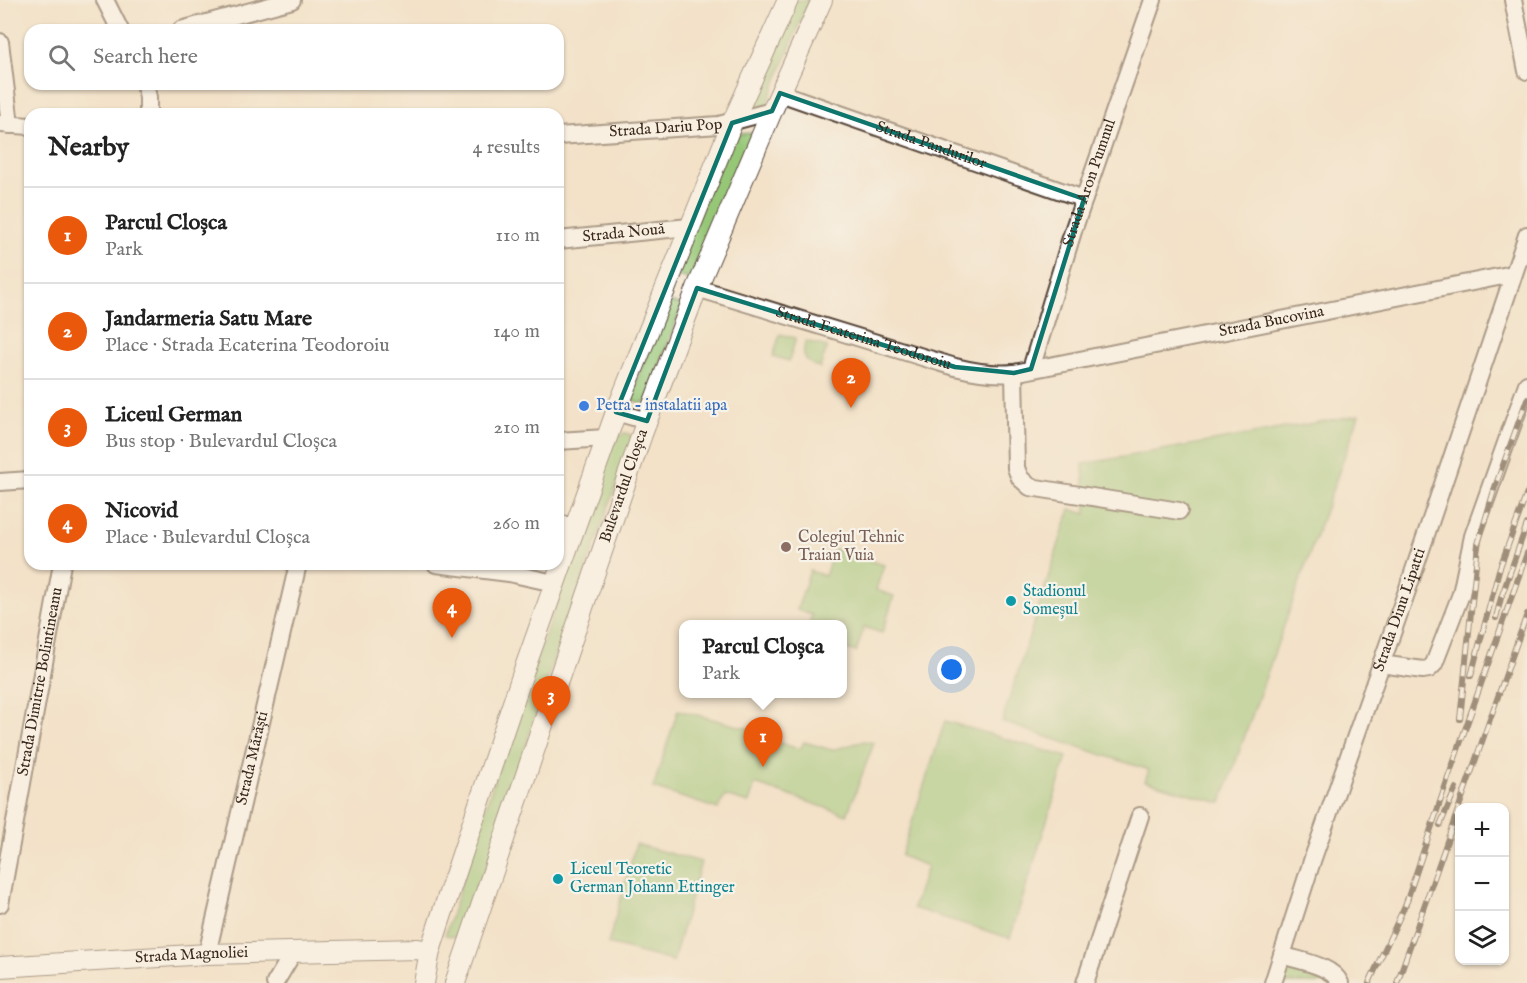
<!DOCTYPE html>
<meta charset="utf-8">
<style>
body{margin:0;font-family:"IM FELL English",serif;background:#f6f6f6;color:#222}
.controls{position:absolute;right:18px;bottom:18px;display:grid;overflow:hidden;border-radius:12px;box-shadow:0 2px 4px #0004}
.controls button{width:54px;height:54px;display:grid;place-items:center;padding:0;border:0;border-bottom:2px solid #e0e0e0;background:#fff;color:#222;font:30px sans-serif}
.you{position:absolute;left:952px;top:670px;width:21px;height:21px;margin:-15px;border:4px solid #fff;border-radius:50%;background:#1a73e8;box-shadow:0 0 0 9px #1a73e833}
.badge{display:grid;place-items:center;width:39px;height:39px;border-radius:50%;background:#ea580c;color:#fff;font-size:20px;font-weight:700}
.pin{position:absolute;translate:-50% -50px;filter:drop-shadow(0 2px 3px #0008)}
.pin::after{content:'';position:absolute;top:32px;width:21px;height:18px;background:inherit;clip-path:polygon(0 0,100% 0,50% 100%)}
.popup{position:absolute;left:679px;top:620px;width:168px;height:78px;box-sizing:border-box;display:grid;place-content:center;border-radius:12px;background:#fff;filter:drop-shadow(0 2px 4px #0005);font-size:20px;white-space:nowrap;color:#767676}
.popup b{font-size:22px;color:#222}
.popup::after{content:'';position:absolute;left:50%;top:100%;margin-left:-12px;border:12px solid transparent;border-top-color:#fff}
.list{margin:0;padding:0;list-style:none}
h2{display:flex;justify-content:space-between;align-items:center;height:78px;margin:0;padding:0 24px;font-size:26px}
h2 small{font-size:20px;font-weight:400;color:#767676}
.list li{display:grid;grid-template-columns:39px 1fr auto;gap:18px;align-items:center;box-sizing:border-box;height:96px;padding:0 24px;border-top:2px solid #e0e0e0}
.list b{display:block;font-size:22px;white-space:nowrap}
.list p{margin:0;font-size:20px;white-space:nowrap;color:#767676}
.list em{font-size:20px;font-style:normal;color:#767676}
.icon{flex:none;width:33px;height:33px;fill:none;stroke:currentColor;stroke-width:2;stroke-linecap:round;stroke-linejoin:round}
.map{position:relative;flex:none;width:1527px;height:983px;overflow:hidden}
.search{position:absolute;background:#fff;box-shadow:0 2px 4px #0004;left:24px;top:24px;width:540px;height:66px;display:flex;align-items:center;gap:15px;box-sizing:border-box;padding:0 21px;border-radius:18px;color:#767676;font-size:22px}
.panel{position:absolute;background:#fff;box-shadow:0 2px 4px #0004;left:24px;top:108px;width:540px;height:462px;border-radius:18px}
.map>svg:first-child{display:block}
</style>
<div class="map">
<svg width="1527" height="983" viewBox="0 0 1527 983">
<rect width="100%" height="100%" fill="#f7f3e8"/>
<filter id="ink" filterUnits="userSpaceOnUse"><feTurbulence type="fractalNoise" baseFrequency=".0167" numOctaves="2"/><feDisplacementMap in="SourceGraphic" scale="12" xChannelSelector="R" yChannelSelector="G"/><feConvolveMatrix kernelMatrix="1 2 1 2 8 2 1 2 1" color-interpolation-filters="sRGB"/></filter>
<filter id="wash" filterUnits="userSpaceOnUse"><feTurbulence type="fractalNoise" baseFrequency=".008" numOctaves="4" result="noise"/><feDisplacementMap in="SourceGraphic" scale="24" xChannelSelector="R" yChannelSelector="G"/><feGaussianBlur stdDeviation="1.35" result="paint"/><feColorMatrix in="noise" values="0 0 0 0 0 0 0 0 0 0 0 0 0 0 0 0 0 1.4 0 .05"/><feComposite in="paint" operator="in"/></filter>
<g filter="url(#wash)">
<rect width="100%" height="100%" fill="#f3e1c8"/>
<g fill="#96c777" stroke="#68784a" stroke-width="1.5">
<polygon points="789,0 809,0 767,105 741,110"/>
<polygon points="760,133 693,280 673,275 730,134"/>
<polygon points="664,301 682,305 647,401 641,404 631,399"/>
<polygon points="780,334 796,338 789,361 773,356"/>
<path d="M 806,341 L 827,347 L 820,368 C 805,363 800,356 806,341 Z"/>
<polygon points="1359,415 1221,803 1145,781 1149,770 1002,722 1070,509 1086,514 1083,464"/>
<polygon points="624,433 629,434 633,439 552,664 471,917 464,932 455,937 445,935 496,775 614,439"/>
<polygon points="834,549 884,565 876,590 894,596 882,633 864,627 856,652 843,648 843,624 809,624 812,615 797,610 810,571 825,576"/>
<polygon points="678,710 762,732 760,741 773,744 777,742 800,749 804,742 832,750 864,741 874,743 847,815 755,784 749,803 725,796 718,809 653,788"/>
<polygon points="945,721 1067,757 1010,938 913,908 927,866 901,856"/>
<polygon points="636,844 701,862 673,961 608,944"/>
<polygon points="1286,964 1326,974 1329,979 1323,983 1280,983"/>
</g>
</g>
<g filter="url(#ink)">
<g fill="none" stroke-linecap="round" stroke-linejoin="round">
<defs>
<g id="minor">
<polyline points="105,0 120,30"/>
<polyline points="1513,0 1527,71"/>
<polyline points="181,30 292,0"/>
<polyline points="0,42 10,125"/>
<polyline points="145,84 148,97 148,114"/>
<path id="s1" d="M 780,93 L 1084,199"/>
<polyline points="1,124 30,126"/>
<path id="s2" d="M 558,136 L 719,125 L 772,111"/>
<path id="s3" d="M 558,240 L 689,227"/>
<path id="s4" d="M 697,288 L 955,367 C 975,372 993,375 1014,373 L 1513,274"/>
<path id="s5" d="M 1031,369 L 1074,228 L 1153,0"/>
<polyline points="1014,373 1016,468 1020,478 1030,487 1179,511"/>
<polyline points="616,412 647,421"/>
<polyline points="558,441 606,438"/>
<polyline points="0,482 30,480"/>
<polyline points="558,524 574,526"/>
<polyline points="436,564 509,573 554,583"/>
<polyline points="1381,664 1423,670 1429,669 1434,664 1461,594 1473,536 1527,384"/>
<path id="s6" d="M 0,904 L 62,564"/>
<path id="s7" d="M 207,954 L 298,564"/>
<path d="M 1282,955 C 1299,961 1332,965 1340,983"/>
<polyline points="275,983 294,951"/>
<polyline points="1085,983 1140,816"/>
<path id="s8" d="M 1273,983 L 1313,858 L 1409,585 L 1527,235"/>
</g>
<g id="major">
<path id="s9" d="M 0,967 L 207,954 L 418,949 L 430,951"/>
<polyline points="424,983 430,951 442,914 523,673 616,412 732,123 788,0"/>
<path id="s10" d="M 455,983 L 642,434 L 697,288 L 772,111 L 822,0"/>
</g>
</defs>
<use href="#minor" stroke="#574538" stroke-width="20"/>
<use href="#major" stroke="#574538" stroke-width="22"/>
<use href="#minor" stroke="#fff" stroke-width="16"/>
<use href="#major" stroke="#fff" stroke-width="20"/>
<defs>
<g id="rail">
<polyline points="1496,618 1501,598 1527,524"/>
<polyline points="1471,676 1499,570 1527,493"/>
<polyline points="1460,719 1478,544 1495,487 1527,399"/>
<polyline points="1440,825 1456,788"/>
<polyline points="1405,906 1447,781 1527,553"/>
<polyline points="1369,983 1408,899"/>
<polyline points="1397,983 1527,614"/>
</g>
</defs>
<use href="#rail" stroke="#3b2a1e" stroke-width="6"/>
<use href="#rail" stroke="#f7f3e8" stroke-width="4" stroke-dasharray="11" stroke-linecap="butt"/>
</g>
</g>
<path d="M0 0H1527V983H0ZM 780,93 L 1084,199 L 1031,369 L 1014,373 L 955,367 L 697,288 L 647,421 L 616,412 L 732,123 L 772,111 Z" fill="#f3e1c8" fill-opacity=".55" fill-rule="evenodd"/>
<path fill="none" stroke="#0f766e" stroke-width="4.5" stroke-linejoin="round" d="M 780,93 L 1084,199 L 1031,369 L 1014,373 L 955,367 L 697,288 L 647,421 L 616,412 L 732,123 L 772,111 Z"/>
<circle fill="#3f7fe0" stroke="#f7f3e8" stroke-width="2" cx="584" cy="406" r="6"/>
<circle fill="#8d6e63" stroke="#f7f3e8" stroke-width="2" cx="786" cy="547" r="6"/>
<g fill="#0f9aa8" stroke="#f7f3e8" stroke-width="2">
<circle cx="1011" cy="601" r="6"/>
<circle cx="558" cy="879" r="6"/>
</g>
<g text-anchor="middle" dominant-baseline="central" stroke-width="4.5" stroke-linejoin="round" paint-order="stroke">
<g font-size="16" fill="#3b2a1e" stroke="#f7f3e8">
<text stroke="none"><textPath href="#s2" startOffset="108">Strada Dariu Pop</textPath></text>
<text stroke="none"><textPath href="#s1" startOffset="160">Strada Pandurilor</textPath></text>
<text stroke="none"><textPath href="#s5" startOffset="195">Strada Aron Pumnul</textPath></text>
<text stroke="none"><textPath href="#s3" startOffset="66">Strada Nouă</textPath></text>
<text stroke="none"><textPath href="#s4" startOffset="592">Strada Bucovina</textPath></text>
<text stroke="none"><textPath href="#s4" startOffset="174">Strada Ecaterina Teodoroiu</textPath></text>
<text stroke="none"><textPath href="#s10" startOffset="525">Bulevardul Cloșca</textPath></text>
<text stroke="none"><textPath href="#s8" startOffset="394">Strada Dinu Lipatti</textPath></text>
<text stroke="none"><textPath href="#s6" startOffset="226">Strada Dimitrie Bolintineanu</textPath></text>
<text stroke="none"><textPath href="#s7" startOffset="201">Strada Mărăști</textPath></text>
<text stroke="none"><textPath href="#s9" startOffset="192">Strada Magnoliei</textPath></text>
</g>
<g font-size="16" fill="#366cbe" stroke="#f7f3e8" text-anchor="start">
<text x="596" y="406">Petra - instalatii apa</text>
</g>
<g font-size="16" fill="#785e54" stroke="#f7f3e8" text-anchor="start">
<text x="798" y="538">Colegiul Tehnic<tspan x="798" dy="18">Traian Vuia</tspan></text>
</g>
<g font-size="16" fill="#0d838f" stroke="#f7f3e8" text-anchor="start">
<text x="1023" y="592">Stadionul<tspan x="1023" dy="18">Someșul</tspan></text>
<text x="570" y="870">Liceul Teoretic<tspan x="570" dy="18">German Johann Ettinger</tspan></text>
</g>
</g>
</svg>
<div class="controls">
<button>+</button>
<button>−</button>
<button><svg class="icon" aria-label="layers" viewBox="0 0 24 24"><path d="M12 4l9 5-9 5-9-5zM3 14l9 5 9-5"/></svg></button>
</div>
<div class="you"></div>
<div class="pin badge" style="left:763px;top:767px">1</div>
<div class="popup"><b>Parcul Cloșca</b>Park</div>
<div class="pin badge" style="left:851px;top:408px">2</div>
<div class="pin badge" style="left:551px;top:726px">3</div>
<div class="pin badge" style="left:452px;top:638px">4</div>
<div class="search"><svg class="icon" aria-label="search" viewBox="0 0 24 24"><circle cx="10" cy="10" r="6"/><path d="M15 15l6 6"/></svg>Search here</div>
<section class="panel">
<h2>Nearby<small>4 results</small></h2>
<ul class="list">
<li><span class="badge">1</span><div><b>Parcul Cloșca</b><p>Park</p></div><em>110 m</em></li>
<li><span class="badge">2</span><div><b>Jandarmeria Satu Mare</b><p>Place · Strada Ecaterina Teodoroiu</p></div><em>140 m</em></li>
<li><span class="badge">3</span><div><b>Liceul German</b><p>Bus stop · Bulevardul Cloșca</p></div><em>210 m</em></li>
<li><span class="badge">4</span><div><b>Nicovid</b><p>Place · Bulevardul Cloșca</p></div><em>260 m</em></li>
</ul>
</section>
</div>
